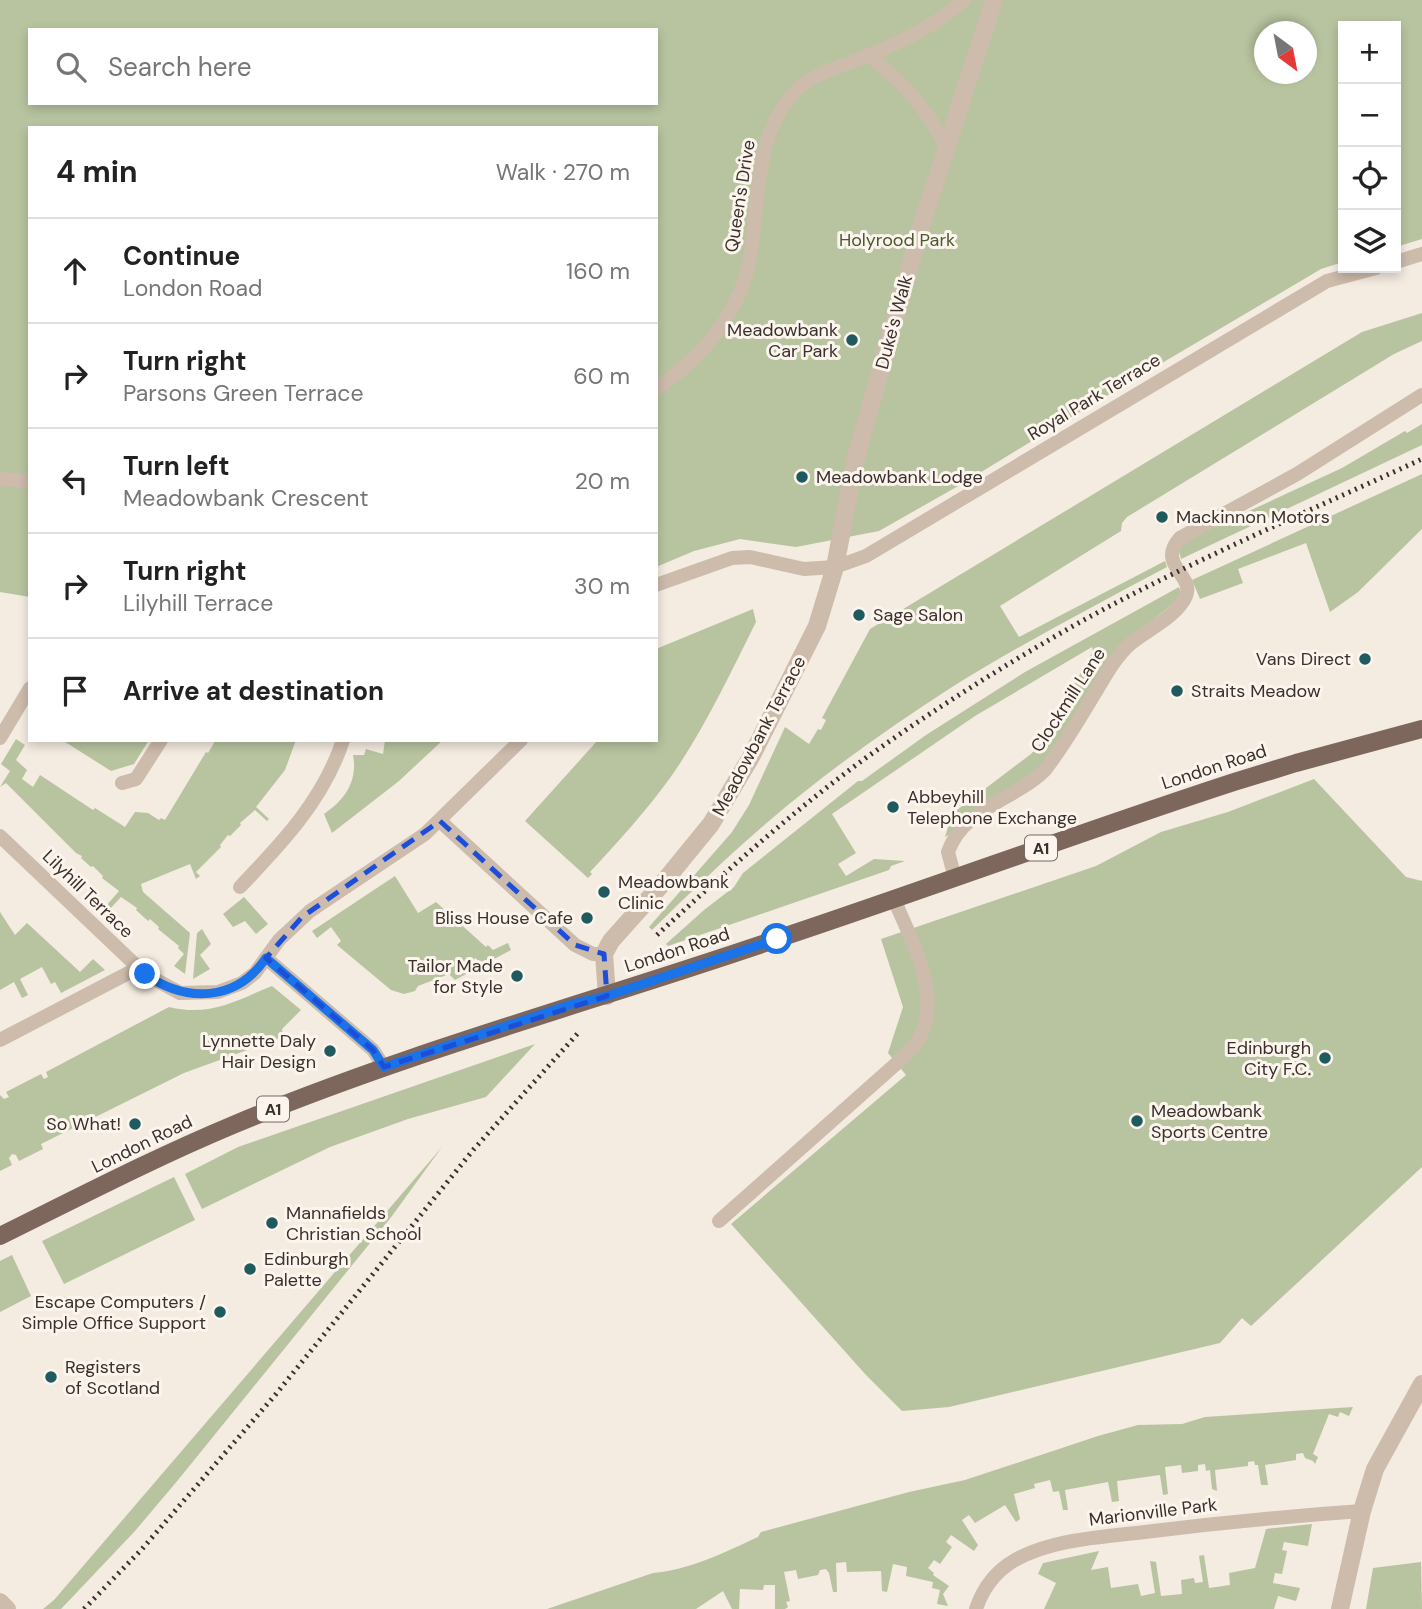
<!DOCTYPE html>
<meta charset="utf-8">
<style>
body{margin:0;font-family:"DM Sans",sans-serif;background:#f6f6f6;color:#222}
.controls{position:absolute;right:21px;top:21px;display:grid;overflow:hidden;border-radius:0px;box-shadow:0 4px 10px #0003}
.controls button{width:63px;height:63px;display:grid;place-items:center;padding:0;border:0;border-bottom:2px solid #e0e0e0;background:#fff;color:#222;font:35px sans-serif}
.compass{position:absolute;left:1254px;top:21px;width:63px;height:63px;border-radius:50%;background:#fff;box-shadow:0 4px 10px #0003;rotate:148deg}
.stop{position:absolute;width:21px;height:21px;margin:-16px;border:5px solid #1a73e8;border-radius:50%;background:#fff}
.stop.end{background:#1a73e8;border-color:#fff;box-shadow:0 2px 7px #0008}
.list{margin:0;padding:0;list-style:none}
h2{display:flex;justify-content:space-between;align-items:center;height:91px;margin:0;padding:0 28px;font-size:30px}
h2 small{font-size:23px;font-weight:400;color:#767676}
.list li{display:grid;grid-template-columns:46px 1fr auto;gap:21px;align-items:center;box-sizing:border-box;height:105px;padding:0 28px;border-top:2px solid #e0e0e0}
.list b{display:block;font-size:26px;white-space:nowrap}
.list p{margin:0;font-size:23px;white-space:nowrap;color:#767676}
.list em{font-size:23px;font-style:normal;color:#767676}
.icon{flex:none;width:38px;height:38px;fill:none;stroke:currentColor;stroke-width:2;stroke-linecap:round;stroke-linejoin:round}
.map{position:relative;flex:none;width:1422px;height:1609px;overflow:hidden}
.search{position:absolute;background:#fff;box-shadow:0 4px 10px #0003;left:28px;top:28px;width:630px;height:77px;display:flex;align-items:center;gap:18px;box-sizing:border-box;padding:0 24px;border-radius:0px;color:#767676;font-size:26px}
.panel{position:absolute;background:#fff;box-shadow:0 4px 10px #0003;left:28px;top:126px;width:630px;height:616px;border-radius:0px}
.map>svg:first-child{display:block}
</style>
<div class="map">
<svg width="1422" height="1609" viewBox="0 0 1422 1609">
<rect width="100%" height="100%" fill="#f4ebe1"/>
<g fill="#b8c4a0" fill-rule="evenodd">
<path d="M 0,0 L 1422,0 L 1422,239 L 1396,247 L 1396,26 L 1343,26 L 1343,262 L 1321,269 L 1091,405 L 960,485 L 879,531 L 796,547 L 740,539 L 694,551 L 656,567 L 656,128 L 30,128 L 30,597 L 0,592 ZM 30,30 L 656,30 L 656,103 L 30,103 ZM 1264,32 L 1306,32 L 1306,74 L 1264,74 Z"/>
<path d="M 1422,313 L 1422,341 L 1394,354 L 1127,517 L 1122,523 L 1121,531 L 1000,606 L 1019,637 L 1165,561 L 1167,567 C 1094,606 1019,645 949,689 C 887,729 825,773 769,821 C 728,856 690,893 652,930 L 649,927 L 732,832 L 749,805 L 785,727 L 809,744 L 818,729 L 821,730 L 826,720 L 822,718 L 870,629 L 1362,332 Z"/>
<polygon points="1422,424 1422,445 1181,559 1179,551 1183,543 1195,536 1342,468 1405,431 1407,433"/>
<polygon points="1422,474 1422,529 1358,592 1330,612 1306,543 1238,569 1243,583 1200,599 1192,580"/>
<polygon points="1179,587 1181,593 1178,600 1129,639 1047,761 957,830 945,837 950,821 957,810 1031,754 1042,742 1093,651 1092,647 975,716 832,814 856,853 838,864 846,876 874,859 905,861 891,866 889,870 668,946 666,944 704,910 734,887 743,873 858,781 862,781 926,735 1025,672"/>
<path d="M 753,609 L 756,622 C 730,674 704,730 670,778 C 646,811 618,842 590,872 L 592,874 L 588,878 L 525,821 L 598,740 L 656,740 L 656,649 Z"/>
<polygon points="16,739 25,745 16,760 27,770 22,779 33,787 40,775 93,810 95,808 125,827 135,812 148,813 159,820 161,818 165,820 206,752 208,753 214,743 213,740 296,740 285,770 256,807 269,819 267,821 255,810 240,823 241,825 230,836 228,835 220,845 221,847 196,872 200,876 196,879 190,864 141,884 143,892 190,933 185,974 174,966 184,954 178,948 179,946 158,929 159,927 150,919 148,921 136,910 137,908 121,897 110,909 106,906 119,891 102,878 103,876 93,866 91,867 81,858 82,856 76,853 6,783 0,787 10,771 1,764"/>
<polygon points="62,740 149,740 134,764 111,771"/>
<path d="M 385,740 L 443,740 L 399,781 L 332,833 L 324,814 C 345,800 358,781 353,755 L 364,755 L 366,749 L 383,754 Z"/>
<polygon points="1314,779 1406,877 1422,881 1422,1167 1251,1326 1242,1318 1220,1343 949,1407 902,1411 866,1375 731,1224 906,1075 888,1053 903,1007 881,939 1096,866 1161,832 1228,812"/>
<polygon points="395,876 418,913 436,902 486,947 488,945 493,950 508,943 511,950 481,966 476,958 468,962 472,971 455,980 449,974 418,986 415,991 404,994 391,990 337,945 341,941 331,927 317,938 312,931"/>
<polygon points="244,897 268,924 256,934 245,921 233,927 223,914"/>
<polygon points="0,912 15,935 27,923 80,972 93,959 105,970 61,993 55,982 51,984 42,967 20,979 28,995 22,998 14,982 0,990"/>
<polygon points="202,929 211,944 200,955 210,969 193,979 197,933"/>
<path d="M 272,986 L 301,1010 L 282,1029 L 283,1037 L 184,1073 L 41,1144 L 43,1149 L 19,1161 L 16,1155 L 12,1154 L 9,1158 L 12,1165 L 0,1171 L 0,1095 L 4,1099 L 9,1097 L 6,1092 L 41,1074 L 44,1079 L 48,1077 L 46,1072 L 169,1007 C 210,1017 235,1001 272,986 Z"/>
<polygon points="535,1044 486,1097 408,1119 330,1147 202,1209 185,1174 238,1147"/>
<polygon points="442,1147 392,1216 178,1480 135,1531 61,1609 43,1609 54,1600"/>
<polygon points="174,1177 195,1220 64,1284 42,1241"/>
<polygon points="12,1255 31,1296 0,1312 0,1261"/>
<path d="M 1353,1407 L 1349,1416 L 1340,1412 L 1338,1417 L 1329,1414 L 1313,1454 L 1318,1457 L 1315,1464 L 1313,1461 L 1305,1458 L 1303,1453 L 1296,1454 L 1296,1460 L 1265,1465 L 1268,1485 L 1261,1485 L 1258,1465 L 1255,1465 L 1254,1461 L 1248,1462 L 1248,1466 L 1215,1470 L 1217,1491 L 1212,1489 L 1210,1470 L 1206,1471 L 1205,1464 L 1198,1465 L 1198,1471 L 1182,1473 L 1181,1465 L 1165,1467 L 1168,1494 L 1163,1495 L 1160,1475 L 1117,1481 L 1119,1501 L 1112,1502 L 1108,1482 L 1065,1490 L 1068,1510 L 1063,1510 L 1059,1491 L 1053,1492 L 1050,1480 L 1034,1484 L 1035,1488 L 1014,1494 L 1020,1519 L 1016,1522 L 1005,1505 L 975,1523 L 969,1515 L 962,1520 L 978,1545 L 974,1551 L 951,1535 L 946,1542 L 952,1547 L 940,1564 L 934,1560 L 928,1568 L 934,1573 L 933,1575 L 949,1586 L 943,1594 L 948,1606 L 937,1604 L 940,1590 L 932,1588 L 933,1582 L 906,1576 L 907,1567 L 893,1564 L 887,1592 L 882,1591 L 881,1571 L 847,1572 L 846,1562 L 836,1563 L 837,1592 L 833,1592 L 829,1573 L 826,1569 L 820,1570 L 818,1575 L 798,1579 L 796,1570 L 784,1572 L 790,1601 L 786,1602 L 788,1607 L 785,1609 L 775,1609 L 775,1585 L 764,1585 L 763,1590 L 740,1589 L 739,1609 L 732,1609 L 723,1591 L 696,1609 L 547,1609 L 653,1573 C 690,1570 725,1552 758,1537 L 761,1532 L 909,1492 L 965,1480 L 1098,1436 L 1138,1425 L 1182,1424 L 1205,1417 Z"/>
<polygon points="1312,1524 1308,1546 1284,1542 1282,1550 1287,1551 1282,1574 1275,1573 1273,1583 1300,1588 1296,1601 1278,1596 1274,1609 1044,1609 1056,1583 1038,1574 1043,1563 1099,1551 1091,1570 1108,1567 1111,1588 1138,1584 1141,1596 1155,1593 1150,1561 1156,1562 1161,1596 1182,1594 1181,1580 1194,1578 1195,1583 1203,1582 1199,1556 1204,1555 1209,1588 1230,1585 1229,1573 1255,1568 1266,1529"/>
<polygon points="1421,1562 1422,1609 1366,1609 1373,1568"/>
</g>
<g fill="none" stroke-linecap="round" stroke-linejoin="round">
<g stroke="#cdbbac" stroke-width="14">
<path d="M 868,55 C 903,82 924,105 945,144"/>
<polyline points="1396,262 1422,254"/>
<path d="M 656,389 C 700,360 738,315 749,263 C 760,207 752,142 792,95 C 809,74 843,66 867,56 C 901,42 937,25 964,0"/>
<polyline points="0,479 30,481"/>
<polyline points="656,585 732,558 750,557 804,569 835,567 866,556 1327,281 1376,268"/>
<polyline points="0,738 30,688"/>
<polyline points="122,783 136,779 161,740"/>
<polyline points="440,821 575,945 593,954 604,954"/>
<polyline points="0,836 145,974 180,993 218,992 242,983 255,973 279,940 310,911 425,834 521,740"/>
<path d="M 955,878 L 948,852 C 963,808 1015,800 1045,770 C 1065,744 1081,716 1098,688 C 1107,673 1116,657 1129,645 C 1146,630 1176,618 1186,596 C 1195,575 1156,565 1180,538 L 1297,474 L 1422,395"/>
<path d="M 240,887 C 282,843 324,799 343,740"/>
<polyline points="266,958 373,1050 384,1067"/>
<polyline points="0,1040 138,968"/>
<path d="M 719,1221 L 897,1063 C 905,1056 914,1048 919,1039 C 943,995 911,940 894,899"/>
<path d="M 976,1609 C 983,1588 996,1571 1015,1560 C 1053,1539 1103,1537 1145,1532 C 1217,1523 1289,1516 1362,1511"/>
</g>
<g stroke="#cdbbac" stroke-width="18">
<polyline points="607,996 604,954 611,941 662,884 711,824 751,757 817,626 835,567 855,461 920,230 994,0"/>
<polyline points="0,1602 7,1609"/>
<polyline points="1340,1609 1362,1511 1375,1469 1422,1384"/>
</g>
<path stroke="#7d675c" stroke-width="18" d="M 0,1236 C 77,1198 154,1158 233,1125 C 410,1051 596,1001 777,939 C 930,888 1081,832 1234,782 L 1296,763 L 1422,729"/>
<g stroke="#3b302b" stroke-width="5" stroke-dasharray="2 5" stroke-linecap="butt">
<path d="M 657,935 C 724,873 793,811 867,757 C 933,710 1003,666 1073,626 C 1186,563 1305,513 1422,459"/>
<polyline points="84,1609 142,1549 276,1394 474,1149 579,1032"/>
</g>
</g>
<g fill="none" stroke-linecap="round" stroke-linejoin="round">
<path stroke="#1a73e8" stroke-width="9" d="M 145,974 C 186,1003 236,1002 266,958 L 373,1050 L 384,1067 L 572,1004 L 607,996 L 777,939"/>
</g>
<path fill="none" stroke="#1d4ed8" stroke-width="5" stroke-dasharray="14 9" stroke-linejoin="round" d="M 440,821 L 575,945 L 604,954 L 607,996 L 384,1067 L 373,1050 L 266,958 L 302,917 Z"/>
<g fill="#1f5a5e" stroke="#fbf5ee" stroke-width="2.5">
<circle cx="852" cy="340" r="7"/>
<circle cx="802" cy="477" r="7"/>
<circle cx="1162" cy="517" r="7"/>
<circle cx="859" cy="615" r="7"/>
<circle cx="1365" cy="659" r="7"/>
<circle cx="1177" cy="691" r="7"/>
<circle cx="893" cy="807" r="7"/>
<circle cx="604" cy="892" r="7"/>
<circle cx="587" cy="918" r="7"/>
<circle cx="517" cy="976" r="7"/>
<circle cx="330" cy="1051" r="7"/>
<circle cx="1325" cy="1058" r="7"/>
<circle cx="1137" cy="1121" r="7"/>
<circle cx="135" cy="1124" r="7"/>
<circle cx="272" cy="1223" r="7"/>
<circle cx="250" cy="1269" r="7"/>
<circle cx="220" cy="1312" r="7"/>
<circle cx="51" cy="1377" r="7"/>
</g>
<g text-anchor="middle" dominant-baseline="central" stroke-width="6" stroke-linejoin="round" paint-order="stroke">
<g fill="#fbf5ee" stroke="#756b66" stroke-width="2">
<rect x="1025" y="835.5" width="32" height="25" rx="5"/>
<rect x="257" y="1096.5" width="32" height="25" rx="5"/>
</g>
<g font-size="16" font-weight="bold" fill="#3b302b">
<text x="1041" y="848">A1</text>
<text x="273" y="1109">A1</text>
</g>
<g font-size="18" fill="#3b302b" stroke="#fbf5ee">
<text transform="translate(740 196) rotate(-81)">Queen's Drive</text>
<text transform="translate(894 322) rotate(-75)">Duke's Walk</text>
<text transform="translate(1094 397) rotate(-31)">Royal Park Terrace</text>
<text transform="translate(1068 700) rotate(-57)">Clockmill Lane</text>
<text transform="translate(759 736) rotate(-62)">Meadowbank Terrace</text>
<text transform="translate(1214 767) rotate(-18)">London Road</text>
<text transform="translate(88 894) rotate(44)">Lilyhill Terrace</text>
<text transform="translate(677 950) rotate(-18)">London Road</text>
<text transform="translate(142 1144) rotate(-26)">London Road</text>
<text transform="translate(1153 1512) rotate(-7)">Marionville Park</text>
</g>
<g font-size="18" fill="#4a5a2e" stroke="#fbf5ee">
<text x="897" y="240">Holyrood Park</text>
</g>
<g font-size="18" fill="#3b302b" stroke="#fbf5ee" text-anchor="start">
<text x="838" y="330" text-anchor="end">Meadowbank<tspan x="838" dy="21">Car Park</tspan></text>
<text x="816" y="477">Meadowbank Lodge</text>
<text x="1176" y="517">Mackinnon Motors</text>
<text x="873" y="615">Sage Salon</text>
<text x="1351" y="659" text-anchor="end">Vans Direct</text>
<text x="1191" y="691">Straits Meadow</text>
<text x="907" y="797">Abbeyhill<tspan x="907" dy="21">Telephone Exchange</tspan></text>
<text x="618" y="882">Meadowbank<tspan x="618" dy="21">Clinic</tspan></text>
<text x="573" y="918" text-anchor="end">Bliss House Cafe</text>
<text x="503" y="966" text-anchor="end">Tailor Made<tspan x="503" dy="21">for Style</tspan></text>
<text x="316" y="1041" text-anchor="end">Lynnette Daly<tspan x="316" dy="21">Hair Design</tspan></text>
<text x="1311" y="1048" text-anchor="end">Edinburgh<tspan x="1311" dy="21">City F.C.</tspan></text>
<text x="1151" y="1111">Meadowbank<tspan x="1151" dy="21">Sports Centre</tspan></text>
<text x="121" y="1124" text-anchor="end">So What!</text>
<text x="286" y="1213">Mannafields<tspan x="286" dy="21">Christian School</tspan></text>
<text x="264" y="1259">Edinburgh<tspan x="264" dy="21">Palette</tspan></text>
<text x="206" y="1302" text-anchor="end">Escape Computers /<tspan x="206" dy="21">Simple Office Support</tspan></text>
<text x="65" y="1367">Registers<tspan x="65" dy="21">of Scotland</tspan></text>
</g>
</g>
</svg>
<div class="controls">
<button>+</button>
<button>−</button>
<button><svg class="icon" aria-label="locate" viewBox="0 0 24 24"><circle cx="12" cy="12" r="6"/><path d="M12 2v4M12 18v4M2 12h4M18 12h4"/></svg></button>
<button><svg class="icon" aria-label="layers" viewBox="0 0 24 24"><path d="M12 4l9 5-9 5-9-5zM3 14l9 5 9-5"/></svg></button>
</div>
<svg class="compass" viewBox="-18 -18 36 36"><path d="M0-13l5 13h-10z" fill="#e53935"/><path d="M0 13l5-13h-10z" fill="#767676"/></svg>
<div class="stop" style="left:777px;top:939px"></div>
<div class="stop end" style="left:145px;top:974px"></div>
<div class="search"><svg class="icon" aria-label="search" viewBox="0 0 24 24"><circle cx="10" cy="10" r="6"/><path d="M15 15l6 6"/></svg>Search here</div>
<section class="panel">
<h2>4 min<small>Walk · 270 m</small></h2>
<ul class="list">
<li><svg class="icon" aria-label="ahead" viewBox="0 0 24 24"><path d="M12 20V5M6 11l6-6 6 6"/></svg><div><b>Continue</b><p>London Road</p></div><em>160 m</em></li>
<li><svg class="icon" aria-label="right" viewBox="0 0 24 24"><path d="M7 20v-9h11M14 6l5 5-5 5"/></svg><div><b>Turn right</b><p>Parsons Green Terrace</p></div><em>60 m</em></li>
<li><svg class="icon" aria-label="left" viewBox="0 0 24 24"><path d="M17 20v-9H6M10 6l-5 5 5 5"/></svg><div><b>Turn left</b><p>Meadowbank Crescent</p></div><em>20 m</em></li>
<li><svg class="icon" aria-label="right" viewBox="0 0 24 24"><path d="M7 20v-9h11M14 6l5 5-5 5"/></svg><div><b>Turn right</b><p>Lilyhill Terrace</p></div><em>30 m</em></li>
<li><svg class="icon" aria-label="arrive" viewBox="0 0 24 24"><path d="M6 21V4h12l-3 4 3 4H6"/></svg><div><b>Arrive at destination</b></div></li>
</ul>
</section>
</div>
